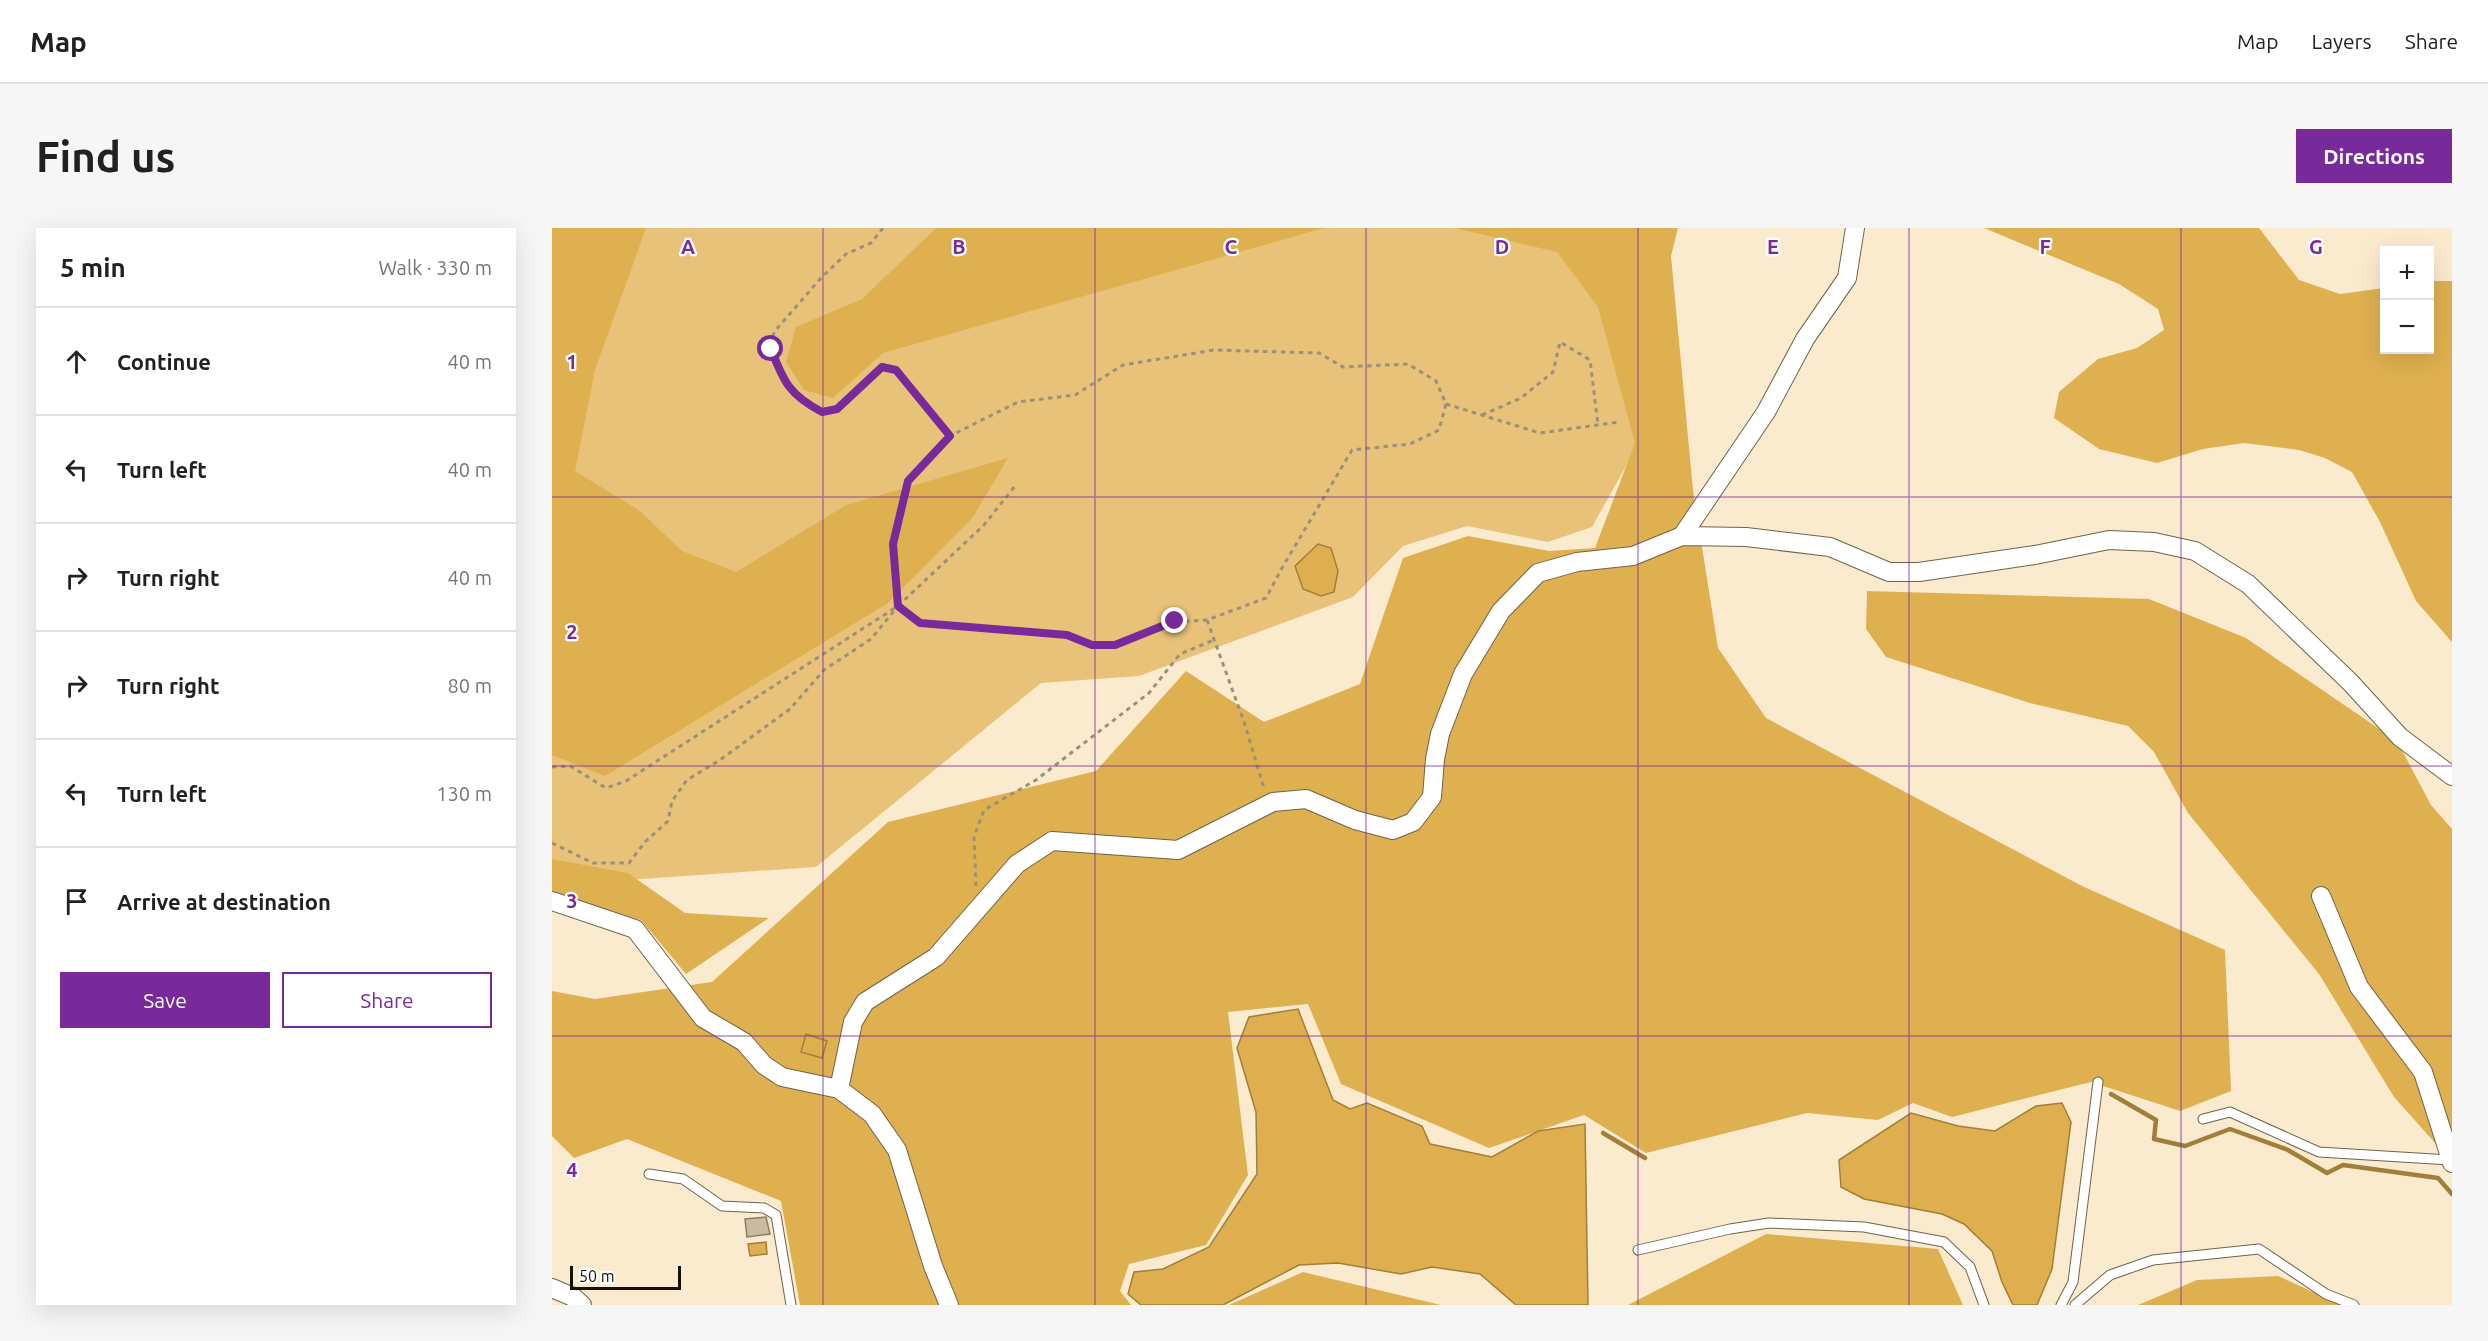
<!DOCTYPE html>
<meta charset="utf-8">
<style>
body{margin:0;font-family:Ubuntu,sans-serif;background:#f6f6f6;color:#202124}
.controls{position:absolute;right:18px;top:18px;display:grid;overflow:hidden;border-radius:0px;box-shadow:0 6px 24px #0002}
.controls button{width:54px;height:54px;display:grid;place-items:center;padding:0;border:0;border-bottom:2px solid #e0e0e0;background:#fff;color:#202124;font:30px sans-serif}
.scale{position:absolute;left:18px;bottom:15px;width:111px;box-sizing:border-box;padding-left:6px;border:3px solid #151006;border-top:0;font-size:16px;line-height:21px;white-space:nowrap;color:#151006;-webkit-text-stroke:4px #fff;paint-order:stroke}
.stop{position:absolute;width:18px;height:18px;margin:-14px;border:4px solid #78299a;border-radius:50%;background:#fff}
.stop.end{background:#78299a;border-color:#fff;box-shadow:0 2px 6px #0008}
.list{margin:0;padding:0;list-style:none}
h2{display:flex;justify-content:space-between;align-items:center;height:78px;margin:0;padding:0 24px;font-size:26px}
h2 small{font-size:20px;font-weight:400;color:#757577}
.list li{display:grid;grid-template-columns:39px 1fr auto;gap:18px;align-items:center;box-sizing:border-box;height:108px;padding:0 24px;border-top:2px solid #e0e0e0}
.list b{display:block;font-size:22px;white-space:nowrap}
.list em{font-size:20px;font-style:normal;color:#757577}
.actions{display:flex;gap:12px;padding:18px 24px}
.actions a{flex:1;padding:14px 0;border:2px solid #78299a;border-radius:0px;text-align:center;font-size:21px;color:#78299a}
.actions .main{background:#78299a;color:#fff}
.icon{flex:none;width:33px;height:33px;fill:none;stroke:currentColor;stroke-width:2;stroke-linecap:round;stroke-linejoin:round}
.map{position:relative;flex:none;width:1900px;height:1077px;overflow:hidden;border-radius:0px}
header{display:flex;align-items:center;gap:36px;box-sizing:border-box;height:84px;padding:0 30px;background:#fff;border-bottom:2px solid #e0e0e0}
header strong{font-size:28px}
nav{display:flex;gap:33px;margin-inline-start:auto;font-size:21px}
.intro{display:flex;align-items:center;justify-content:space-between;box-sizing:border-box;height:144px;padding:0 36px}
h1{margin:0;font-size:42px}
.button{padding:15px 27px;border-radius:0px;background:#78299a;color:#fff;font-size:21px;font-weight:700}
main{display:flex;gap:36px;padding:0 36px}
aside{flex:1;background:#fff;border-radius:0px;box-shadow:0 6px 24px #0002}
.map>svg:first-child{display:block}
</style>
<header>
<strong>Map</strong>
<nav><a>Map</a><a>Layers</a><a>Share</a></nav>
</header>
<div class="intro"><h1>Find us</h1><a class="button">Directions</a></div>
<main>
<aside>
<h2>5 min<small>Walk · 330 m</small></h2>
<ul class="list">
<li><svg class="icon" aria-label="ahead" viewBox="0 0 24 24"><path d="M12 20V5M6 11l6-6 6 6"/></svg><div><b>Continue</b></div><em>40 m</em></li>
<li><svg class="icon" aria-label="left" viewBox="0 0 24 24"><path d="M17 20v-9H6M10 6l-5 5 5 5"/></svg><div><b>Turn left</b></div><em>40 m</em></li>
<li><svg class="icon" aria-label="right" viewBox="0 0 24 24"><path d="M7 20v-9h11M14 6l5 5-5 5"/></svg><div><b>Turn right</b></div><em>40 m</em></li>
<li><svg class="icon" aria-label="right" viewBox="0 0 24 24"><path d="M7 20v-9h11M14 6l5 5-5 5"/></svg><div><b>Turn right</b></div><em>80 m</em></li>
<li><svg class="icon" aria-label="left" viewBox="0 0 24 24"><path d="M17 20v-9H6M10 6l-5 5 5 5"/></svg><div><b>Turn left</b></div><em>130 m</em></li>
<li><svg class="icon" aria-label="arrive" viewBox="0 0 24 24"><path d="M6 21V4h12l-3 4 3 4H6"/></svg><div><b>Arrive at destination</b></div></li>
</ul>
<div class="actions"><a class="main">Save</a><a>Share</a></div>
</aside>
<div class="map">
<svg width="1900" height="1077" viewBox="0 0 1900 1077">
<rect width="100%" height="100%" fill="#fbebce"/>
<polygon fill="#e8c279" points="0,0 998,0 1060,75 1092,206 1040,299 996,314 915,298 851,318 801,369 587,448 489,455 264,639 60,653 0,641"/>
<g fill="#dfb050">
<polygon points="0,0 94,0 43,142 23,243 88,283 130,323 184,344 294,277 456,230 421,289 336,375 53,548 0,527"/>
<polygon points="384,0 772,0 331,125 281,170 252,162 234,134 244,99 310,71"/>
<polygon points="903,0 1126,0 1119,28 1141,262 1166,420 1214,490 1530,658 1673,722 1679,863 1628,883 1539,854 1400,889 1361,875 1326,892 1255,885 1094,925 1032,887 937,920 789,856 756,776 676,784 696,947 654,1017 577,1036 568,1063 579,1077 248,1077 229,973 75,911 22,930 0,908 0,763 43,771 160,754 336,594 544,543 634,443 712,494 808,456 851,330 916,308 997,323 1043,320 1083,215 1046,79 1005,24"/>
<polygon points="1432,0 1707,0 1747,52 1788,66 1832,60 1832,122 1878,122 1878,53 1900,53 1900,414 1864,373 1828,294 1800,244 1773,230 1747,222 1692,215 1651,221 1605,235 1547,221 1502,190 1507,164 1546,131 1585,120 1612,102 1606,81 1567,56"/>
<polygon points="1315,363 1597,371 1694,410 1845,513 1879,577 1900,601 1900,934 1842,869 1767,746 1636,585 1602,524 1576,498 1478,475 1334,429 1314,401"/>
<polygon points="0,631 76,645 133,685 217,690 134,746 89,692 0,665"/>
<polygon points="1214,1006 1386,1021 1411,1077 1076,1077"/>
<polygon points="751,1044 889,1077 677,1077"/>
<polygon points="1726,1048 1790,1077 1586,1077 1645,1052"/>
</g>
<g fill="#dfaf4f" stroke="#a27f39" stroke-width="1.5">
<polygon points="766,316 779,320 786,343 782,364 769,368 751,361 743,338"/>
<polygon points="746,781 781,872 798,881 815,875 870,898 878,916 940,929 986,903 1033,896 1036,1077 964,1077 928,1046 880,1039 849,1046 786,1035 747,1037 671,1077 589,1077 576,1066 582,1044 611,1041 657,1019 705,946 704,884 685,820 697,789"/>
<polygon points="254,806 275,813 270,830 249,824"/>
<polygon points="1510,875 1519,894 1500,1041 1485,1077 1461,1077 1450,1054 1440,1023 1412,996 1390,986 1312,971 1289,959 1287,932 1359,885 1406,898 1443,903 1484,878"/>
<polygon points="214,1014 215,1026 198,1028 196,1016"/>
</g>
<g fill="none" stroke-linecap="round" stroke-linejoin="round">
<g stroke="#a27f39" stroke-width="4.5">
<polyline points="1559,866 1604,892 1602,911 1633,918 1678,901 1736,922 1775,945 1791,937 1886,950 1900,966"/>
<polyline points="1051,905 1093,930"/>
</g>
</g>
<polygon fill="#cabb9f" stroke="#8c7e64" stroke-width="1.5" points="214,989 218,1006 195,1009 193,991"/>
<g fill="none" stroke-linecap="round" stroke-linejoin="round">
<defs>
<g id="service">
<polyline points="1651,891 1678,884 1767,924 1898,932"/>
<polyline points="97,946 131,951 170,978 212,980 224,987 239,1077"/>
<polyline points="1086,1022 1178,1001 1217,995 1312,999 1392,1014 1418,1039 1432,1077"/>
<polyline points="1509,1077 1521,1054 1546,854"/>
<polyline points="1523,1077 1558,1047 1601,1032 1707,1021 1774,1066 1802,1077"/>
</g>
<g id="minor">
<polyline points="1130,308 1214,184 1253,111 1295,50 1303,0"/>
<polyline points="1769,668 1807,759 1871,844 1900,935"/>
<polyline points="0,673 83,701 151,790 192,814 212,837 230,849 287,861 320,886 345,922 381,1038 397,1077"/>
<polyline points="287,861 301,794 313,774 384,729 465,636 500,613 626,622 721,574 754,571 803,592 841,602 861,594 880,569 883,531 888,506 911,446 949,383 986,345 1025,334 1081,328 1130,308 1194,309 1278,319 1337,344 1367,344 1483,327 1557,312 1602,314 1643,323 1696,356 1799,455 1848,509 1900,548"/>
<polyline points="0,1060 21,1069 30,1077"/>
</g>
</defs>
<use href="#service" stroke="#706249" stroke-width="11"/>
<use href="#minor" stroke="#706249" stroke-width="20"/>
<g stroke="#9c907b" stroke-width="3" stroke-dasharray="4.5 4.5" stroke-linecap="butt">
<polyline points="331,0 319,15 294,26 269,50 222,104 219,121 231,152 251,174 270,184 285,181 330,139 344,142 398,208"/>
<polyline points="894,176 988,205 1067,194"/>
<polyline points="930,187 969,170 1001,144 1008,114 1038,132 1046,197"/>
<polyline points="655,392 692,494 712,560"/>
<polyline points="0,539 18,538 54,560 74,553 346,378 432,297 463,258"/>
<polyline points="0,615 41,635 77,635 93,614 116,593 120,573 135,552 168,532 238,481 272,442 319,411 346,378 341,316 356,253 398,208 466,174 523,167 571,137 662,122 767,125 791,139 856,136 884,153 894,176 887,202 858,216 800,222 730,340 714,370 655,392 623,394 563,417 540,418 515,407 368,395 346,378"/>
<polyline points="424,658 422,609 432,582 484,552 597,465 628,426 662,412"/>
</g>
<use href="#service" stroke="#fff" stroke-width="9"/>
<use href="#minor" stroke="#fff" stroke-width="18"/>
</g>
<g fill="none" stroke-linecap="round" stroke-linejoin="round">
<path stroke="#78299a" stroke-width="8" d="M 219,121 C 232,155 238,167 270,184 L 285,181 L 330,139 L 344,142 L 398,208 L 356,253 L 341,316 L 346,378 L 368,395 L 515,407 L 540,417 L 563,417 L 623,393"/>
</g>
<path fill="none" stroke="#78299a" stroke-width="1.5" stroke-opacity="0.55" d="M 271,0 L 271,1077M 543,0 L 543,1077M 814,0 L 814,1077M 1086,0 L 1086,1077M 1357,0 L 1357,1077M 1629,0 L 1629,1077M 0,269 L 1900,269M 0,538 L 1900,538M 0,808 L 1900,808"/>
<g font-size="20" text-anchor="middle" font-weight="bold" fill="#78299a" stroke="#fff" stroke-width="4.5" stroke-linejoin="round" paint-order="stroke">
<text x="136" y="26">A</text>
<text x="407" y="26">B</text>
<text x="679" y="26">C</text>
<text x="950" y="26">D</text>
<text x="1221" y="26">E</text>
<text x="1493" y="26">F</text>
<text x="1764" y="26">G</text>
<text x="20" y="141">1</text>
<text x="20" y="411">2</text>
<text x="20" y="680">3</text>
<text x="20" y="949">4</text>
</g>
</svg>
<div class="controls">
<button>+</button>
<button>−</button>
</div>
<div class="scale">50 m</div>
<div class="stop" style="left:219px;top:121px"></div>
<div class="stop end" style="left:623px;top:393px"></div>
</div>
</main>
